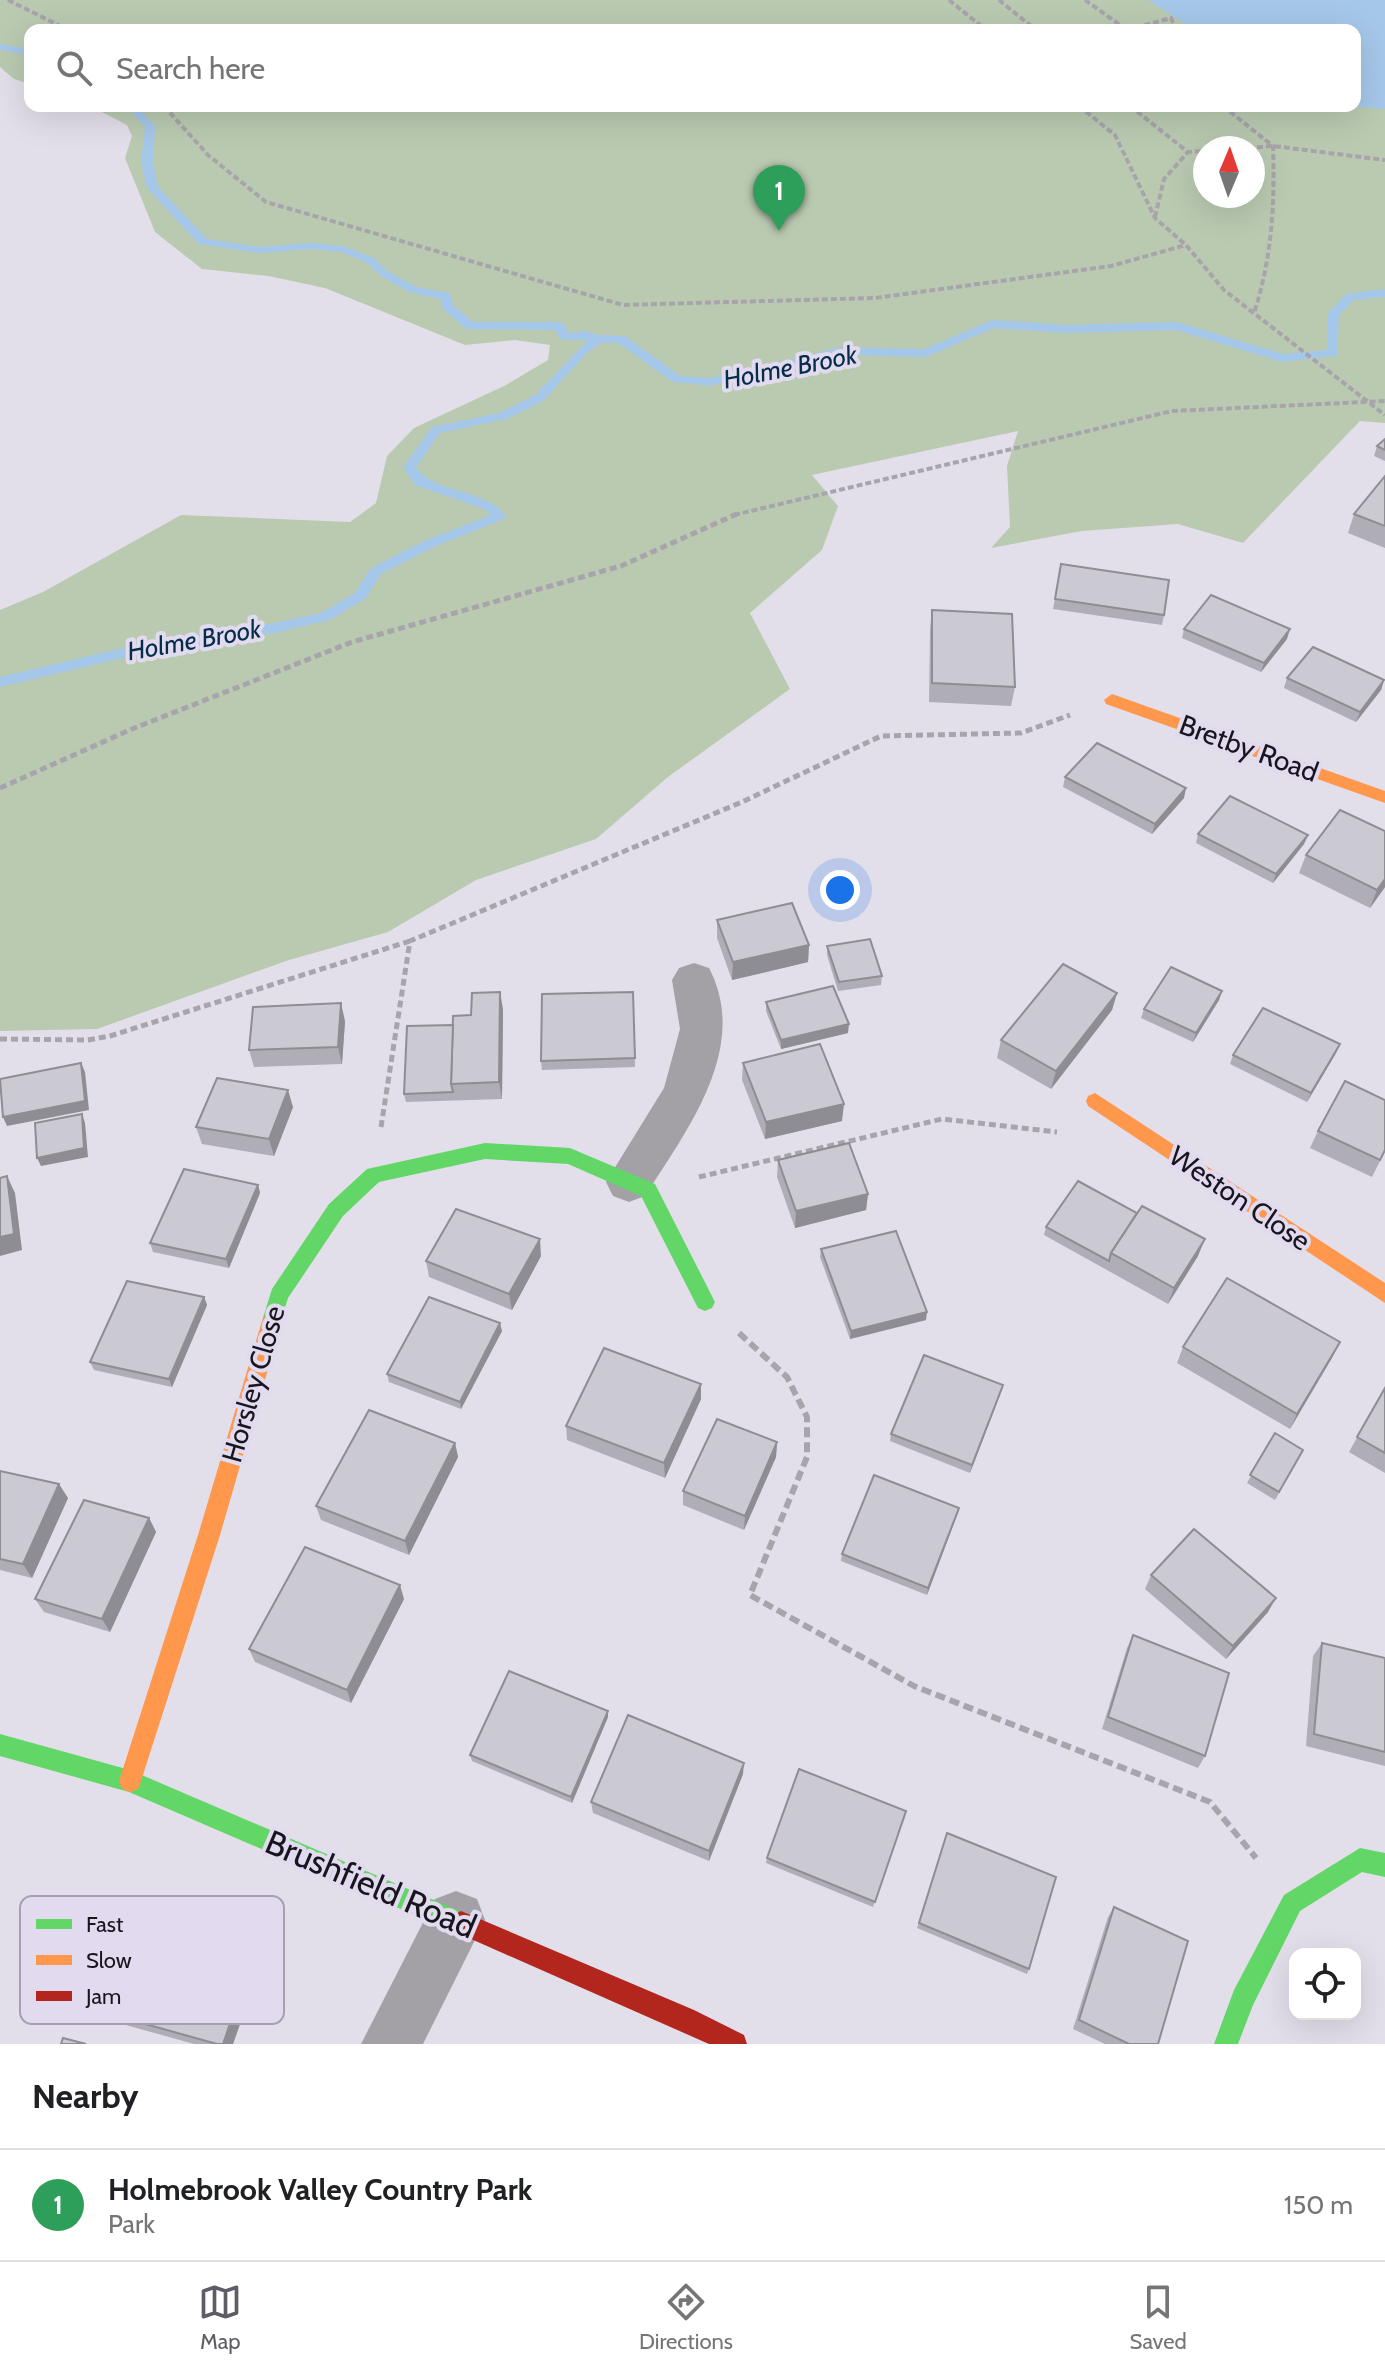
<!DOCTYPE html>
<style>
body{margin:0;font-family:Cabin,sans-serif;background:#f2f2f2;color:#202124}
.controls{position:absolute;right:24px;bottom:24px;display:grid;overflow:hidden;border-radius:16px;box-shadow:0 8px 32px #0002}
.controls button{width:72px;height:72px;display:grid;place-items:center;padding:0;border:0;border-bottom:2px solid #e0e0e0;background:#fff;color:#202124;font:40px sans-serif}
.compass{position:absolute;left:1193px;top:136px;width:72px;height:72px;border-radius:50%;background:#fff;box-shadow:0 8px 32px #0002;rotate:2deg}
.you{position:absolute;left:840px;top:890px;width:28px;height:28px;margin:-20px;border:6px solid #fff;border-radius:50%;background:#1a73e8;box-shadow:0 0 0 12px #1a73e833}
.badge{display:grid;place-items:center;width:52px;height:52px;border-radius:50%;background:#5f5c65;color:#fff;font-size:26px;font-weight:700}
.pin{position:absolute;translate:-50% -66px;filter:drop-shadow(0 2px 4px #0008)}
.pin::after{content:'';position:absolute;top:42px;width:28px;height:24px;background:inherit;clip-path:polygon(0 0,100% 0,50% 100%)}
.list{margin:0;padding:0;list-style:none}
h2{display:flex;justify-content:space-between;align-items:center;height:104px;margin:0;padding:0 32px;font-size:34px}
h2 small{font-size:26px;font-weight:400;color:#757577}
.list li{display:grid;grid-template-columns:52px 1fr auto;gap:24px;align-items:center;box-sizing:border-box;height:112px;padding:0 32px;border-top:2px solid #e0e0e0}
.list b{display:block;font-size:30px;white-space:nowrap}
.list p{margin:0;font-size:26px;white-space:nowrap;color:#757577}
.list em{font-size:26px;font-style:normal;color:#757577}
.icon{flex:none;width:44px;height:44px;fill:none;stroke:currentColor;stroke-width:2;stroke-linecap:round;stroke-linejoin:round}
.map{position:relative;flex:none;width:1385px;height:2044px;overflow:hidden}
.search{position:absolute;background:#fff;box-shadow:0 8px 32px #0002;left:24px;right:24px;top:24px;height:88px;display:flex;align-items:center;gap:20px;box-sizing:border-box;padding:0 28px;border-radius:16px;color:#757577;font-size:30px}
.sheet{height:216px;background:#fff}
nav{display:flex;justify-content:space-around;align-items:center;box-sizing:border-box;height:112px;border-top:2px solid #e0e0e0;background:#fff;font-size:22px;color:#757577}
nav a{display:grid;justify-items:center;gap:4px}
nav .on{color:#5f5c65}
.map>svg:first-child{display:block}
</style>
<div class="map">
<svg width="1385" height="2044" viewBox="0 0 1385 2044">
<rect width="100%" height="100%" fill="#e3dfea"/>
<path fill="#bacab1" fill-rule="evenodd" d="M 0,0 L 1385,0 L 1385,423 L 1360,421 L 1243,543 L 1178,524 L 1082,531 L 991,548 L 1010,527 L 1007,466 L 1018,431 L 812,475 L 838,506 L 822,550 L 750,613 L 790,689 L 668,777 L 596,839 L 476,880 L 388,932 L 289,960 L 97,1029 L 0,1031 L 0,610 L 43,592 L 181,515 L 350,522 L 376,503 L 387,456 L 414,428 L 504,386 L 548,360 L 550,345 L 515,340 L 465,345 L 325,288 L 268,276 L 202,269 L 155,232 L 125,158 L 132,136 L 127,125 L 90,106 L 1355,106 L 1355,30 L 30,30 L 30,84 L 14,79 L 0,67 ZM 1205,148 L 1253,148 L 1253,196 L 1205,196 Z"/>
<polygon fill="#a5c7e9" points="1149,0 1385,0 1385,109 1348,106 1355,106 1355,30 1194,30"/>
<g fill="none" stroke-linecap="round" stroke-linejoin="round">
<g fill="#a5c7e9" fill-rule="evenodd">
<polygon points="0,44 30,49 30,55 0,50"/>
<path d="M 126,106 L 137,106 L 155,126 L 153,162 L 158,187 L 207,239 L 259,247 L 312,243 L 343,246 L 374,258 L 389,272 L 416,287 L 450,293 L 453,305 L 473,322 L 559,322 L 563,323 L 569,333 L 585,331 L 598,335 L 625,336 L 680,376 L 710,378 L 841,347 L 924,349 L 992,320 L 1066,325 L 1177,322 L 1283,354 L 1327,350 L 1327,314 L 1346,294 L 1385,289 L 1385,297 L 1354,300 L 1339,315 L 1337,356 L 1282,362 L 1176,330 L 1066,333 L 994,328 L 926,357 L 841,355 L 710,386 L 673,382 L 618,343 L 600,343 L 586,354 L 543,401 L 507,419 L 440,433 L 416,467 C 437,496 484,487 506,516 L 504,519 L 434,547 L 381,574 L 365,599 L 330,620 L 275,633 L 157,650 L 0,687 L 0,677 L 157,640 L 275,623 L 321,613 L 355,593 L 371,568 L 424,541 L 490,515 L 486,510 L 415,485 L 403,467 L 432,427 L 499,413 L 535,395 L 588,340 L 561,340 L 555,330 L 466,329 L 443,309 L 440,299 L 409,292 L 381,276 L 366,262 L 341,252 L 312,249 L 259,253 L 199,244 L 147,188 L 141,162 L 145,127 Z"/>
</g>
<g stroke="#a8a4ab" stroke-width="4" stroke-dasharray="6 3" stroke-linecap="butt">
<polyline points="8,0 68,30"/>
<polyline points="949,0 986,30"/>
<polyline points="999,0 1036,30"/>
<polyline points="1085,0 1127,30"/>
<polyline points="1127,30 1171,18 1176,30"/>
<polyline points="164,106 208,155 266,202 623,305 875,298 1111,266 1186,245"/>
<polyline points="1079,106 1115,135 1155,218 1186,245 1224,290 1385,415"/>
<polyline points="1130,106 1188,152 1205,151"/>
<path d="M 1223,106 L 1273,146 C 1275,204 1272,258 1254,313"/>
<polyline points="1248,148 1273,146 1385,160"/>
<polyline points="1155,217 1164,179 1188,152"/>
<polyline points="734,515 1172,411 1385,401"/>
</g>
<g stroke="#a8a4ab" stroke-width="5" stroke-dasharray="7 4" stroke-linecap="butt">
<polyline points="0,788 132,729 352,642 621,566 739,513"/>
<polyline points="0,1039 88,1040 110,1036 410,941"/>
<polyline points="381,1127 410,941 742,802 881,736 1021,733 1070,715"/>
<polyline points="699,1177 942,1119 1057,1132"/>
</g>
<polyline stroke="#a8a4ab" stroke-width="6" stroke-dasharray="10 5" stroke-linecap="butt" points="739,1333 787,1377 807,1417 807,1457 750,1595 914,1686 1210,1802 1256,1858"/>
<g fill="#a3a1a6" fill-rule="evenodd">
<path d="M 694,963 L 709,968 C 751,1048 686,1131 645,1196 L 629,1202 L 613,1196 L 606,1182 L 664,1088 L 680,1029 L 672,980 L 679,968 Z"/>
<polygon points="456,1891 477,1899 485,1920 423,2044 361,2044 435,1899"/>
</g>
<g fill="#63d668" fill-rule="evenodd">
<polygon points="485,1143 570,1148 655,1184 715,1302 712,1308 705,1311 698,1308 641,1196 568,1164 485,1159 379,1182 343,1216 288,1298 279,1327 272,1330 265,1327 262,1321 272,1289 329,1204 367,1169"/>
<polygon points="0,1734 130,1770 469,1915 473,1923 469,1931 461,1935 129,1792 0,1756"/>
<polygon points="1360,1848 1385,1853 1385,1877 1362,1872 1300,1911 1253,2005 1238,2044 1214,2044 1234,1990 1284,1895"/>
</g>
<g fill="#ff974d" fill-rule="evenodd">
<polygon points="1112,694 1385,791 1385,803 1106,704 1104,700"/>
<polygon points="1095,1093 1385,1283 1385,1303 1088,1106 1086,1101 1088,1096"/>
<polygon points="272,1312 279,1315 282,1321 220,1535 141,1781 138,1789 130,1792 122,1789 119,1781 198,1535 262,1321 265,1315"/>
</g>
<polygon fill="#b3261e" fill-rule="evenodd" points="461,1911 694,2010 744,2035 747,2044 709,2044 453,1931 449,1923 453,1915"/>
</g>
<g fill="#afadb5">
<polygon points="1385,439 1385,461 1374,456 1377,446"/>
<polygon points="1385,476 1385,548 1348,533 1354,514"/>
<polygon points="1061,564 1164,615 1162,625 1053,609"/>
<polygon points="932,610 1015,687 1011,706 929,702 930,629"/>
<polygon points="1184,629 1287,639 1261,672 1182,638"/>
<polygon points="1287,678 1384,680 1381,690 1356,722 1284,688"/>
<polygon points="1065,777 1184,798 1152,834 1063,787"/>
<polygon points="1385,831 1385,887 1370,908 1299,873 1306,855"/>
<polygon points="1198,834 1308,835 1304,844 1273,883 1196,843"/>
<polygon points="717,920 809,945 808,962 732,980 717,938"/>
<polygon points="827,946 882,976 881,985 838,991 827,955"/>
<polygon points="1222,991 1219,1000 1193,1042 1141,1018 1144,1009"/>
<polygon points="500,992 503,1010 502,1099 406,1102 404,1094 471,1015"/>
<polygon points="633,992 635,1067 542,1070 541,1061"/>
<polygon points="1117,993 1112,1010 1051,1089 997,1058 1001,1040"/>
<polygon points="766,1002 848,1033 781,1049 766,1011"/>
<polygon points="345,1021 342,1064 254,1067 249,1050"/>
<polygon points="1340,1044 1336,1053 1307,1102 1230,1064 1233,1055"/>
<polygon points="743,1063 842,1121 765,1139 742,1080"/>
<polygon points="293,1107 274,1156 202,1144 196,1127"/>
<polygon points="1318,1131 1385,1151 1372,1177 1310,1148"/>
<polygon points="778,1160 868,1194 866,1210 795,1228 777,1177"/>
<polygon points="258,1185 260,1193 229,1268 153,1252 150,1243"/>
<polygon points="1046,1227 1198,1256 1168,1304 1044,1235"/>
<polygon points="821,1249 926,1320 850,1339 820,1257"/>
<polygon points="541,1256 512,1310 429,1277 426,1261"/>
<polygon points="204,1297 207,1305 172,1387 94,1370 90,1362"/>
<polygon points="502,1331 461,1409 389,1382 387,1374"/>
<polygon points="1340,1342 1290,1429 1177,1363 1183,1347"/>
<polygon points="1385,1387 1385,1473 1349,1452"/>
<polygon points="1001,1392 970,1473 890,1441 891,1434"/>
<polygon points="701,1399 665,1478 567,1440 566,1426"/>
<polygon points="1275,1433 1303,1450 1275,1500 1247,1483"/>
<polygon points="777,1442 776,1457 744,1530 683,1505 683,1491"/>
<polygon points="455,1443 458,1457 409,1555 321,1520 316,1506"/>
<polygon points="0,1471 68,1498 32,1578 0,1570"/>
<polygon points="957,1515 927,1595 841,1561 842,1554"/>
<polygon points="149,1518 156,1532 110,1632 44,1612 35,1599"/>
<polygon points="1151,1575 1268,1612 1226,1659 1145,1589"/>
<polygon points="404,1599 351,1703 255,1662 249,1649"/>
<polygon points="1133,1635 1205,1756 1198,1768 1102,1729 1127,1648"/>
<polygon points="1322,1643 1385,1658 1385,1766 1306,1746 1313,1656"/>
<polygon points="608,1717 572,1803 472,1761 470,1755"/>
<polygon points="743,1774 709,1861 593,1813 591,1802"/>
<polygon points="906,1811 873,1907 766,1863 767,1858"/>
<polygon points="947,1833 1029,1969 1027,1974 917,1928"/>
<polygon points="1114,1907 1158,2044 1105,2044 1073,2029 1108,1917"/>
<polygon points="255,1951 262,1961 233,2044 194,2044 115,2022 106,2013"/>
</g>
<g fill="#8e8d93">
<polygon points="1290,629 1287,639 1261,672 1264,663"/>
<polygon points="1384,680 1381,690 1356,722 1360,712"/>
<polygon points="1186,788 1184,798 1152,834 1155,824"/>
<polygon points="1308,835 1304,844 1273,883 1276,874"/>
<polygon points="1385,879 1385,887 1370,908 1377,890"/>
<polygon points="809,945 808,962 732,980 733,962"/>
<polygon points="1222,991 1219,1000 1193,1042 1196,1033"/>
<polygon points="500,992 503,1010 502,1099 499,1082"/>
<polygon points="1117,993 1112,1010 1051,1089 1056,1071"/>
<polygon points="341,1003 345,1021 342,1064 338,1047"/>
<polygon points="849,1024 848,1033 781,1049 781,1040"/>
<polygon points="1340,1044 1336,1053 1307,1102 1311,1093"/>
<polygon points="81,1063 85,1072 89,1110 7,1126 3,1117"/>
<polygon points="288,1090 293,1107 274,1156 269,1139"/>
<polygon points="844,1104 842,1121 765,1139 766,1122"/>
<polygon points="82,1114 85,1123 88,1157 41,1166 37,1158"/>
<polygon points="7,1176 15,1193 22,1250 0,1256 0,1237"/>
<polygon points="258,1185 260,1193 229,1268 226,1259"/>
<polygon points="868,1194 866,1210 795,1228 796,1211"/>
<polygon points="540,1239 541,1256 512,1310 509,1294"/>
<polygon points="1205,1239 1198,1256 1168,1304 1174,1288"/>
<polygon points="204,1297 207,1305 172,1387 169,1379"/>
<polygon points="927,1312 926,1320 850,1339 851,1331"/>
<polygon points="500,1323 502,1331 461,1409 460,1402"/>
<polygon points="1340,1342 1332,1358 1290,1429 1297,1414"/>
<polygon points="701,1384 701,1399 665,1478 664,1463"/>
<polygon points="1003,1385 1001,1392 970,1473 972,1465"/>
<polygon points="777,1442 776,1457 744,1530 745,1516"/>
<polygon points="455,1443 458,1457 409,1555 405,1541"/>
<polygon points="59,1484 68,1498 32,1578 23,1564"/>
<polygon points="959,1508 957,1515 927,1595 928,1588"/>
<polygon points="149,1518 156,1532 110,1632 102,1619"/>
<polygon points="400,1585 404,1599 351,1703 347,1690"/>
<polygon points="1276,1598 1268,1612 1226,1659 1233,1646"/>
<polygon points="608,1711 608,1717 572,1803 571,1797"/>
<polygon points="744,1763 743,1774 709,1861 709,1851"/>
<polygon points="255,1951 262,1961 233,2044 223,2044"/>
</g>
<g fill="#cbc9d2" stroke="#8e8d93" stroke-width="2">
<polygon points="1385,439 1385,450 1377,446"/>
<polygon points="1385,476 1385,526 1354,514"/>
<polygon points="1061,564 1169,580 1164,615 1055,599"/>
<polygon points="1211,595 1290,629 1264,663 1184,629"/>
<polygon points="932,610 1012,614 1015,687 932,683"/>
<polygon points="1313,647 1384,680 1360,712 1287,678"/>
<polygon points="1097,743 1186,788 1155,824 1065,777"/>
<polygon points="1230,796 1308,835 1276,874 1198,834"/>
<polygon points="1340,810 1385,831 1385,879 1377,890 1306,855"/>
<polygon points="792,903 809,945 733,962 717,920"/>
<polygon points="870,939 882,976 839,982 827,946"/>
<polygon points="1063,964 1117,993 1056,1071 1001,1040"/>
<polygon points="1171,967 1222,991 1196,1033 1144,1009"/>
<polygon points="833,986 849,1024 781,1040 766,1002"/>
<polygon points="500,992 499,1082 451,1084 453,1016 471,1015 472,993"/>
<polygon points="633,992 635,1058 541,1061 542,994"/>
<polygon points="341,1003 338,1047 249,1050 253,1007"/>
<polygon points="1263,1008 1340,1044 1311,1093 1233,1055"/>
<polygon points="453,1025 451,1084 453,1092 404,1094 407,1026"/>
<polygon points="820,1044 844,1104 766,1122 743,1063"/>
<polygon points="81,1063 85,1101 3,1117 0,1079"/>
<polygon points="217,1078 288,1090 269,1139 196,1127"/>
<polygon points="1345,1081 1385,1100 1385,1150 1380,1160 1318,1131"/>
<polygon points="82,1114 84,1148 37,1158 35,1123"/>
<polygon points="849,1143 868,1194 796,1211 778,1160"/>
<polygon points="184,1169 258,1185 226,1259 150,1243"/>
<polygon points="7,1176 14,1234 0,1237 0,1178"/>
<polygon points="1078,1181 1137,1213 1111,1253 1109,1261 1046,1227"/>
<polygon points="1142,1206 1205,1239 1174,1288 1111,1253"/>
<polygon points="456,1209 540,1239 509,1294 426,1261"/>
<polygon points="896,1231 927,1312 851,1331 821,1249"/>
<polygon points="1227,1278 1340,1342 1297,1414 1183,1347"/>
<polygon points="127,1281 204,1297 169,1379 90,1362"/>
<polygon points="429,1297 500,1323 460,1402 387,1374"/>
<polygon points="604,1348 701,1384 664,1463 566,1426"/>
<polygon points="924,1355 1003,1385 972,1465 891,1434"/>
<polygon points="1385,1388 1385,1453 1357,1437"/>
<polygon points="369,1410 455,1443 405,1541 316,1506"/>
<polygon points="717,1419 777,1442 745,1516 683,1491"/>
<polygon points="1275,1433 1303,1450 1279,1492 1250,1475"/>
<polygon points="0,1471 59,1484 23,1564 0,1559"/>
<polygon points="874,1475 959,1508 928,1588 842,1554"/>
<polygon points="84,1500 149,1518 102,1619 35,1599"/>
<polygon points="1194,1529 1276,1598 1233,1646 1151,1575"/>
<polygon points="305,1547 400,1585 347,1690 249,1649"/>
<polygon points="1133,1635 1229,1673 1205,1756 1108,1717"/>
<polygon points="1322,1643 1385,1658 1385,1752 1314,1734"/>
<polygon points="509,1671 608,1711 571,1797 470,1755"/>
<polygon points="628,1715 744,1763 709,1851 591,1802"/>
<polygon points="799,1769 906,1811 875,1902 767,1858"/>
<polygon points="947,1833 1056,1877 1029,1969 919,1923"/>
<polygon points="1114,1907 1188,1941 1158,2044 1129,2044 1079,2020"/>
<polygon points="141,1921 255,1951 223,2044 217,2044 106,2013"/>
<polygon points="63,2038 86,2044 61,2044"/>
</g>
<g text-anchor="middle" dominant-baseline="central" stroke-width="8" stroke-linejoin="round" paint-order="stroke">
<g font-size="26" font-style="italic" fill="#052c49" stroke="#e2daef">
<text transform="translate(790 367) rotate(-11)">Holme Brook</text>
<text transform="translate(194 640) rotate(-10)">Holme Brook</text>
</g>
<g font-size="28" fill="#18151d" stroke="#e2daef">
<text transform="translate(1249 748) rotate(20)">Bretby Road</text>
<text transform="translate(1240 1198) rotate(34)">Weston Close</text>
<text transform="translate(253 1384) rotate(-74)">Horsley Close</text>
</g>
<g font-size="34" fill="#18151d" stroke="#e2daef">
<text transform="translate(371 1884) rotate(23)">Brushfield Road</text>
</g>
</g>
<rect x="20" y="1896" width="264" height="128" rx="12" fill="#e2daef" stroke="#a59fb0" stroke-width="2"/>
<rect x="36" y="1919" width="36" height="10" fill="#63d668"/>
<rect x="36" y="1955" width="36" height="10" fill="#ff974d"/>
<rect x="36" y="1991" width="36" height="10" fill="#b3261e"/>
<g font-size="22" fill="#18151d">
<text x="86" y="1932">Fast</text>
<text x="86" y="1968">Slow</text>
<text x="86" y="2004">Jam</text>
</g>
</svg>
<div class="controls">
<button><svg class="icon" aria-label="locate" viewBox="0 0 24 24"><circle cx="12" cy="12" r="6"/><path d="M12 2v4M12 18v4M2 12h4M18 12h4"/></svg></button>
</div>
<svg class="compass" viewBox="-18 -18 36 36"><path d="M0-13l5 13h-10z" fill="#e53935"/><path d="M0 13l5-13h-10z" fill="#757577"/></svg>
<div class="you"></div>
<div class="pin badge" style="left:779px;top:231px;background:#2e9e5b">1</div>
<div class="search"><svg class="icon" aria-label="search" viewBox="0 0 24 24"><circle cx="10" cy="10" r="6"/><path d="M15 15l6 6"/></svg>Search here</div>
</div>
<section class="sheet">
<h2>Nearby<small></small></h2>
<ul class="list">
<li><span class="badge" style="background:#2e9e5b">1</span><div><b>Holmebrook Valley Country Park</b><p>Park</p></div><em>150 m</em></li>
</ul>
</section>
<nav>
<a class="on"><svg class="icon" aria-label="map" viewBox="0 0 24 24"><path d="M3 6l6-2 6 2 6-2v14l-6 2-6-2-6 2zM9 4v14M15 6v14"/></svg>Map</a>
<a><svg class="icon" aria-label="directions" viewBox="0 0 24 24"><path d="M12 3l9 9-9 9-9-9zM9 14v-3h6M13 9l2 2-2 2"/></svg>Directions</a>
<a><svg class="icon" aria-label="saved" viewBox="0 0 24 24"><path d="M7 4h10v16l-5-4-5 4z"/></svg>Saved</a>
</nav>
